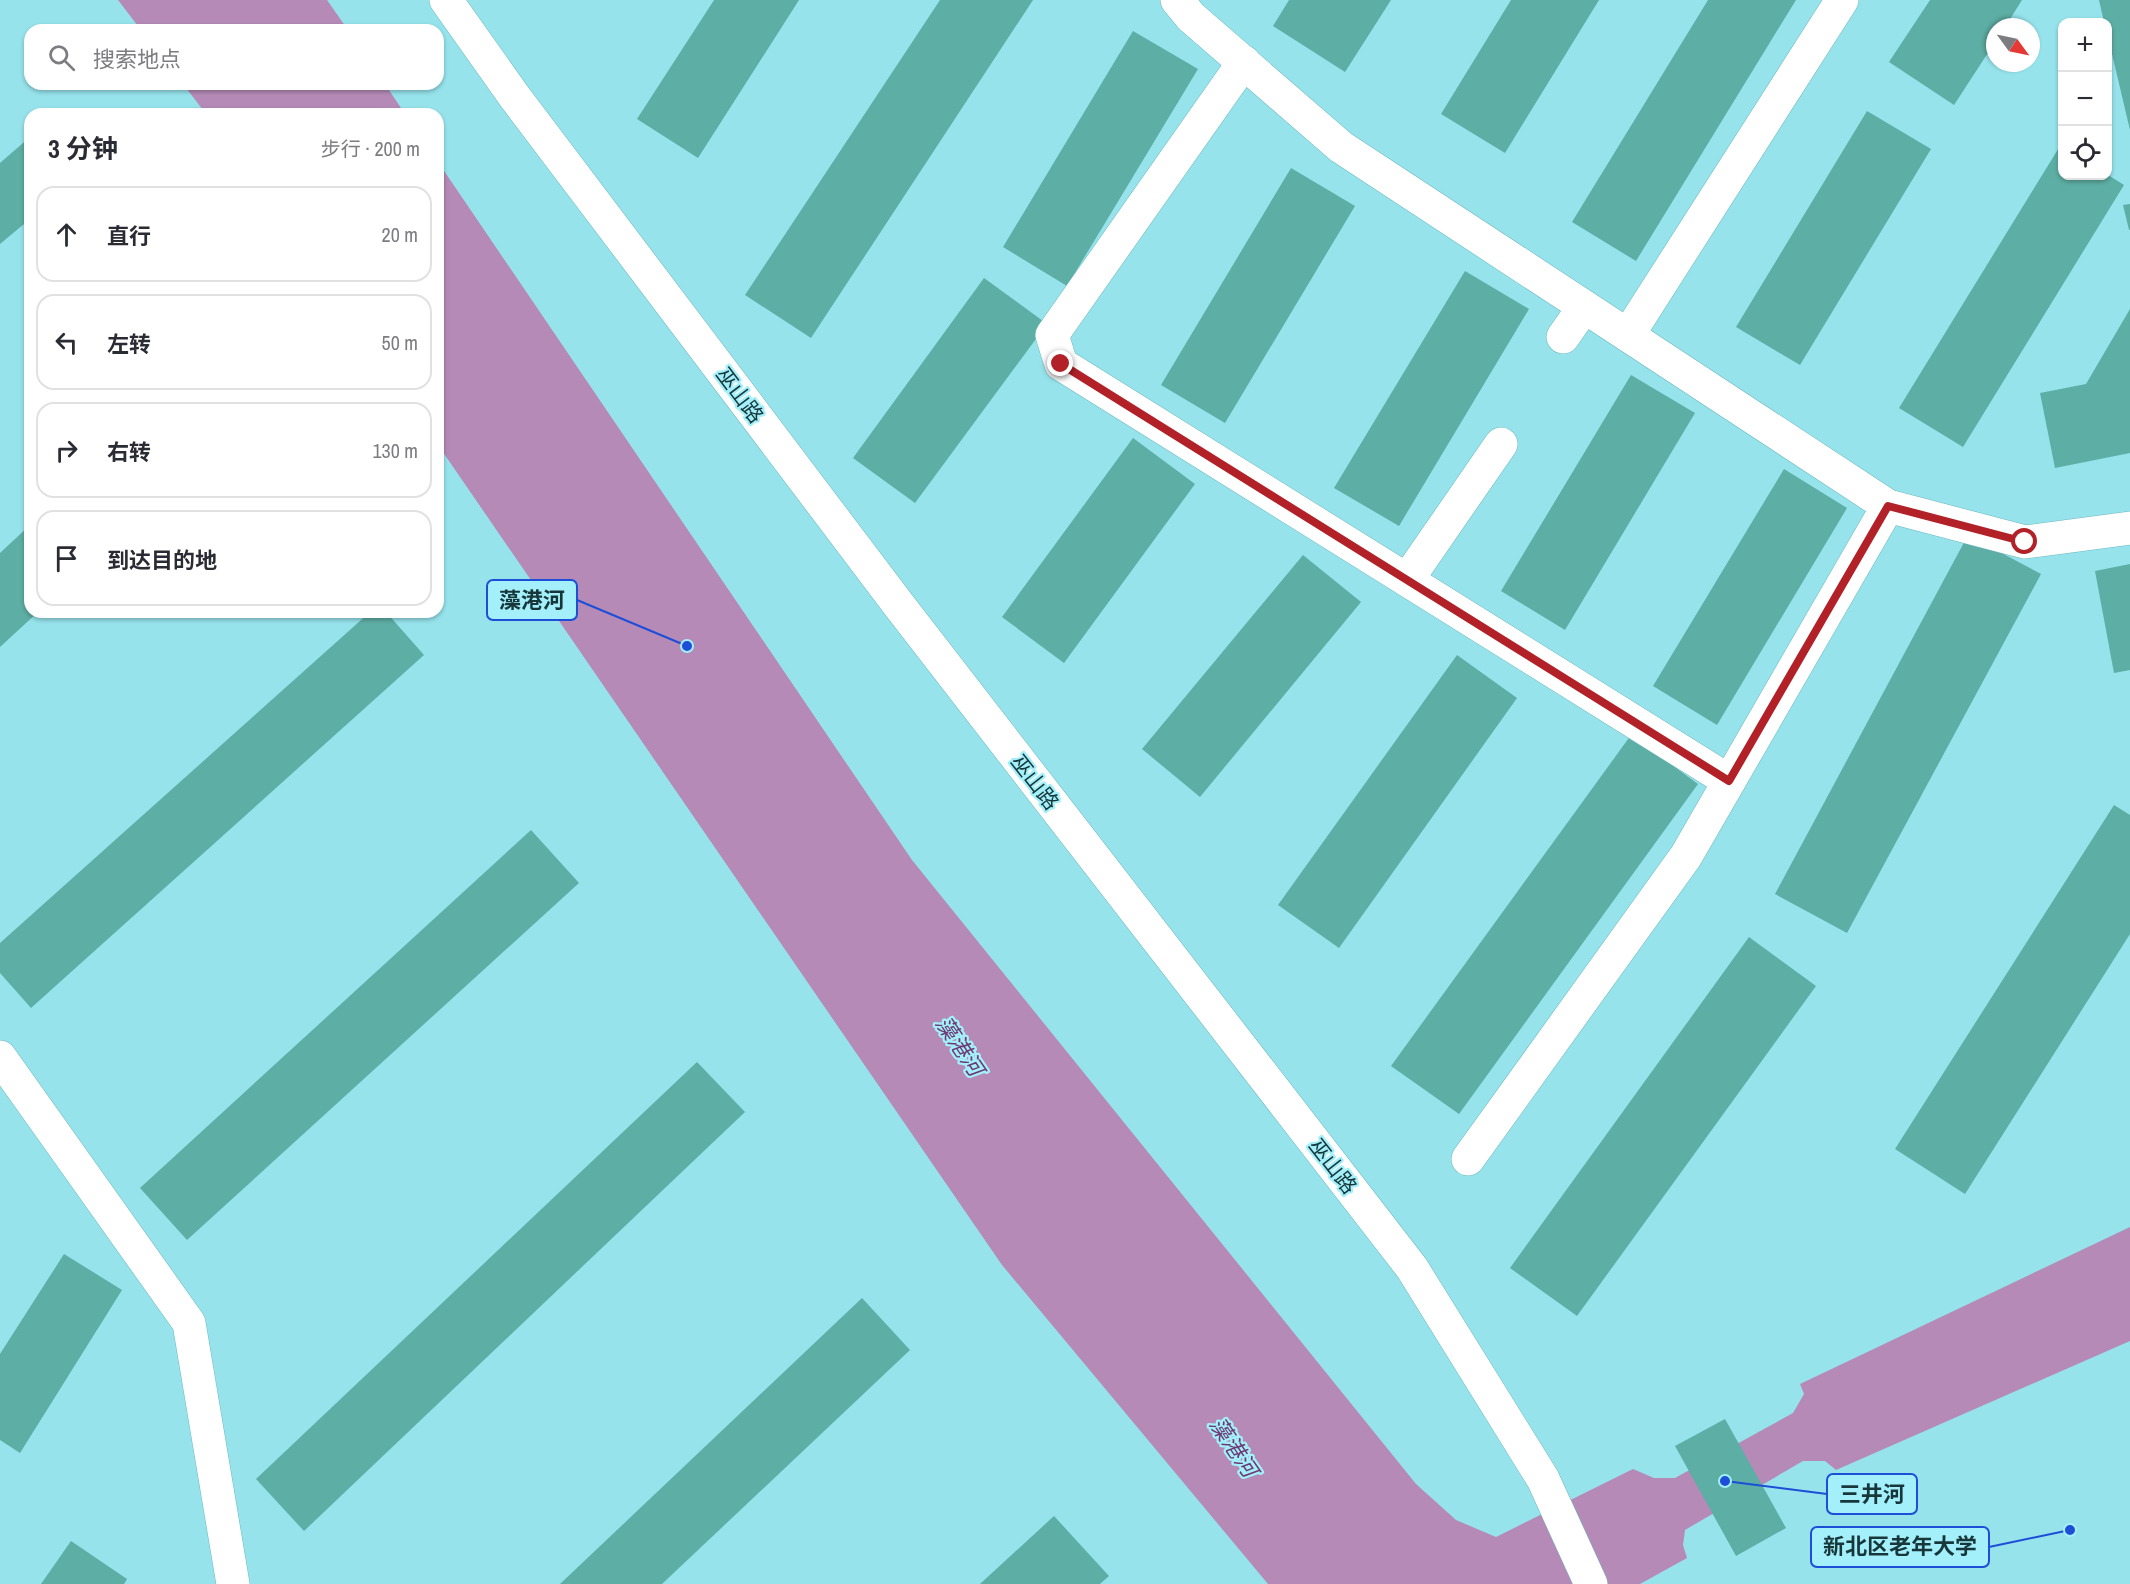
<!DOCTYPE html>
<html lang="zh">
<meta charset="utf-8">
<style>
body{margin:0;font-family:"Archivo Narrow","Noto Sans SC",sans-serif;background:#f7f7f7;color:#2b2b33}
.controls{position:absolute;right:18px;top:18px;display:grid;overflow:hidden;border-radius:12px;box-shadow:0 2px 4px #0004}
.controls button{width:54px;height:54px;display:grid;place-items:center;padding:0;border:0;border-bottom:2px solid #e1e1e2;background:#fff;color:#2b2b33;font:30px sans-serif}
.compass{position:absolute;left:1986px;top:18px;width:54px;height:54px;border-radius:50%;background:#fff;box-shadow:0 2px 4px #0004;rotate:123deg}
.stop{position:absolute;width:18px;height:18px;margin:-14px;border:4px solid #b22127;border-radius:50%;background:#fff}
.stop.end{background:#b22127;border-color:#fff;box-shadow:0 2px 6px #0008}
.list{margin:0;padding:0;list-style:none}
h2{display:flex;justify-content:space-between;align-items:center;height:78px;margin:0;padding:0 24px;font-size:26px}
h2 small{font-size:20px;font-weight:400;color:#7c7c81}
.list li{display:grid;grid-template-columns:39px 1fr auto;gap:18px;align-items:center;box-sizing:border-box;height:96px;margin:0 12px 12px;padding:0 12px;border:2px solid #e1e1e2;border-radius:18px}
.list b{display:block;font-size:22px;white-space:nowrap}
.list em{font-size:20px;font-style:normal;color:#7c7c81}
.icon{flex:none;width:33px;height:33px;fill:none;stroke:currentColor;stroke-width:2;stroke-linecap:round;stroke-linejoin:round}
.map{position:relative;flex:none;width:2130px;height:1584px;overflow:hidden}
.search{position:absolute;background:#fff;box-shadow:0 2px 4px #0004;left:24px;top:24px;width:420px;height:66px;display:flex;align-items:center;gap:15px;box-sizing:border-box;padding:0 21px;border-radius:18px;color:#7c7c81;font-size:22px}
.panel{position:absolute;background:#fff;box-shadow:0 2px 4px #0004;left:24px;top:108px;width:420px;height:510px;border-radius:18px}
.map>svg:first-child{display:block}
</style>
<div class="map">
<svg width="2130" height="1584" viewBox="0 0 2130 1584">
<rect width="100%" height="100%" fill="#96e3ec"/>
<g fill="#b58ab7">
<polygon points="118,0 327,0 348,30 141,30"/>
<polygon points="183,84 385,84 405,114 206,114"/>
<polygon points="438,162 912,860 1416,1484 1456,1520 1496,1537 1633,1469 1654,1478 1675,1478 1793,1413 1804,1394 1800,1384 2130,1227 2130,1341 1836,1470 1825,1461 1803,1461 1685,1530 1683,1545 1687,1558 1640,1584 1268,1584 1002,1265 438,445"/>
</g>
<g fill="#5daea4">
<polygon points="714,0 799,0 698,158 637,119"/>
<polygon points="940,0 1033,0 811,338 745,295"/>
<polygon points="1289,0 1391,0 1345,72 1273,26"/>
<polygon points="1511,0 1599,0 1505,153 1441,114"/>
<polygon points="1708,0 1796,0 1636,261 1572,222"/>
<polygon points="1930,0 2022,0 2005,27 1995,27 1995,42 1954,105 1889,62"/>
<polygon points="2099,0 2130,0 2130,130 2108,37 2108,22 2104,22"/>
<polygon points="1133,31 1198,69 1067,286 1003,247"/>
<polygon points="1867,111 1931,149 1800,365 1736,327"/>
<polygon points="30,137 30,219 0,244 0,163"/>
<polygon points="2060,146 2062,147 2062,176 2108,175 2124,185 1963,447 1899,408"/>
<polygon points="1291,168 1355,206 1225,423 1161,385"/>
<polygon points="2130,204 2130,230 2129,230 2123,205"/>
<polygon points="1465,271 1529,309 1399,526 1334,488"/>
<polygon points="984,278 1047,324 915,503 853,458"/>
<polygon points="2130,309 2130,453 2055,468 2040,393 2086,384"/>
<polygon points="1631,375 1695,413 1565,630 1501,591"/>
<polygon points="1133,438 1195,484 1064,663 1002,617"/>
<polygon points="1784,469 1847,508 1717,725 1653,686"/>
<polygon points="30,525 30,612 38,612 0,647 0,553"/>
<polygon points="1968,535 2041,574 1847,933 1775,894"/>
<polygon points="1303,555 1361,602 1200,797 1142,749"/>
<polygon points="2130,564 2130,670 2114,673 2095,571"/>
<polygon points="370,612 386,612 424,655 31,1008 0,973 0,943"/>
<polygon points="1457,655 1517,698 1339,948 1278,905"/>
<polygon points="1631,735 1698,784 1459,1114 1391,1066"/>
<polygon points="2114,805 2130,815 2130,934 1965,1194 1895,1149"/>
<polygon points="531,830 579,883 187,1240 140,1188"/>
<polygon points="1749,937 1816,986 1577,1316 1510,1268"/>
<polygon points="697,1062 745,1112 304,1531 256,1479"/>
<polygon points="64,1254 122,1290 20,1453 0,1440 0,1354"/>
<polygon points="862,1298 910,1350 662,1584 560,1584"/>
<polygon points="1725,1419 1786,1528 1736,1556 1675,1446"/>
<polygon points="1054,1516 1109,1576 1100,1584 980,1584"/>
<polygon points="71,1541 127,1579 124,1584 41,1584"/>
</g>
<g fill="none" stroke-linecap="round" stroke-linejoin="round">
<defs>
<g id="minor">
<polyline points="446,0 514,96 898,604 1412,1268 1543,1479 1591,1584"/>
<polyline points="1177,0 1191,17 1341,147 1888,506 2025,542 2130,528"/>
<polyline points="1244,62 1052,335 1061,364 1729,781"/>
<polyline points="1628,335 1842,0"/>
<polyline points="1563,337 1584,307"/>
<polyline points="1407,580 1501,444"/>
<polyline points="0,1057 189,1323 233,1584"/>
<polyline points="1468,1159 1686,856 1888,506"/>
</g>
</defs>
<use href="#minor" stroke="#6cb8c1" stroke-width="34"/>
<use href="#minor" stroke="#fff" stroke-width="33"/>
</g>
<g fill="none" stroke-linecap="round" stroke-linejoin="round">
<polyline stroke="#b22127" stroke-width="8" points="1061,364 1729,781 1888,506 2025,542"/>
</g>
<g text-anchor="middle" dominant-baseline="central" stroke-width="4.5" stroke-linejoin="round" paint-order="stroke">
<g font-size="21" fill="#17373b" stroke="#a3f0fa">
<text transform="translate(740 395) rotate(53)">巫山路</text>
<text transform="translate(1035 782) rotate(52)">巫山路</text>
<text transform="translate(1333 1166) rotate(52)">巫山路</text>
</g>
<g font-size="22" font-style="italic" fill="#6f3872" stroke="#a3f0fa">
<text transform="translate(960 1046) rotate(56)">藻港河</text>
<text transform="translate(1234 1447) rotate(56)">藻港河</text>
</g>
</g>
<path fill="none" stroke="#1d4ed8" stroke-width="2" d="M687 646L577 600M1725 1481L1827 1494M2070 1530L1989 1547"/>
<g fill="#1d4ed8" stroke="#a3f0fa" stroke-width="2">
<circle cx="687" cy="646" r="6"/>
<circle cx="1725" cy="1481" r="6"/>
<circle cx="2070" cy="1530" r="6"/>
</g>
<g fill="#a3f0fa" stroke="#1d4ed8" stroke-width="2">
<rect x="487" y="580" width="90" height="40" rx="6"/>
<rect x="1827" y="1474" width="90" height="40" rx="6"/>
<rect x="1811" y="1527" width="178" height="40" rx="6"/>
</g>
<g font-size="22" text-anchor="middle" font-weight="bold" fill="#17373b">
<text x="532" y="608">藻港河</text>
<text x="1872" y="1502">三井河</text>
<text x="1900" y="1554">新北区老年大学</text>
</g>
</svg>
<div class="controls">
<button>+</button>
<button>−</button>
<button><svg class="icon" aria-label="locate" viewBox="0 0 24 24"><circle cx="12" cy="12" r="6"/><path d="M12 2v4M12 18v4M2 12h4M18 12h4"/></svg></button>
</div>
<svg class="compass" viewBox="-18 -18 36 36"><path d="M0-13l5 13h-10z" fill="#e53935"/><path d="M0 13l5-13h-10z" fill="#7c7c81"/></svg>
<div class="stop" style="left:2025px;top:542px"></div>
<div class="stop end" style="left:1061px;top:364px"></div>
<div class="search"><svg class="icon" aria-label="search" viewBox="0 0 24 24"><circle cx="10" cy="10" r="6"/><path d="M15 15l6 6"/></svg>搜索地点</div>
<section class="panel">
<h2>3 分钟<small>步行 · 200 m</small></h2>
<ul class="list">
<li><svg class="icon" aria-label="ahead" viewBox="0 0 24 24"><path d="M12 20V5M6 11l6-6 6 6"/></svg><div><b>直行</b></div><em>20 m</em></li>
<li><svg class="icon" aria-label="left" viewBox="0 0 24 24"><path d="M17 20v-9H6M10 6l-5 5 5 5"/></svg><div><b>左转</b></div><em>50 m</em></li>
<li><svg class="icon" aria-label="right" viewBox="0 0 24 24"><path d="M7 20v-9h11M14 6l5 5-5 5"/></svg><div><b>右转</b></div><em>130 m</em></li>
<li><svg class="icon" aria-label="arrive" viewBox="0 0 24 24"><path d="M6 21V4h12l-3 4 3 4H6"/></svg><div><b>到达目的地</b></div></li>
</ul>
</section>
</div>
